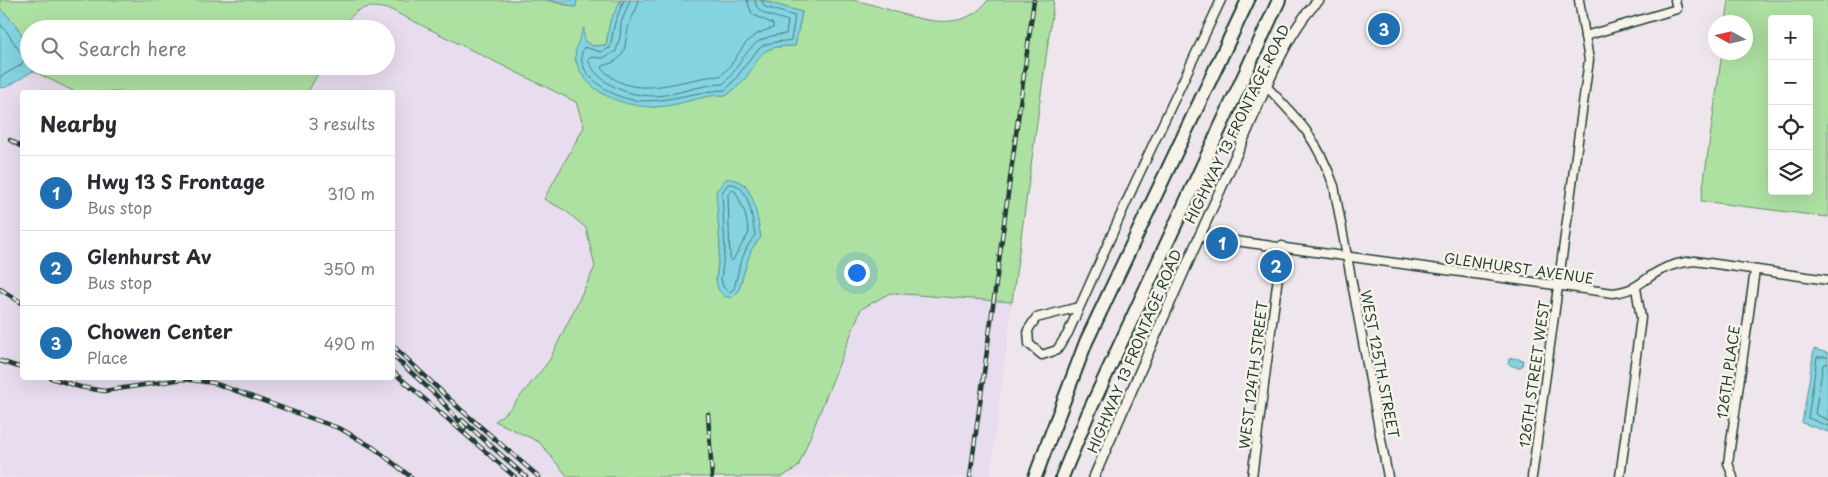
<!DOCTYPE html>
<meta charset="utf-8">
<style>
body{margin:0;font-family:"Playpen Sans",sans-serif;background:#f2f2f3;color:#2b2b33}
.controls{position:absolute;right:15px;top:15px;display:grid;overflow:hidden;border-radius:5px;box-shadow:0 5px 20px #0002}
.controls button{width:45px;height:45px;display:grid;place-items:center;padding:0;border:0;border-bottom:1px solid #e1e1e2;background:#fff;color:#2b2b33;font:25px sans-serif}
.compass{position:absolute;left:1708px;top:15px;width:45px;height:45px;border-radius:50%;background:#fff;box-shadow:0 5px 20px #0002;rotate:278deg}
.you{position:absolute;left:856px;top:272px;width:18px;height:18px;margin:-12px;border:4px solid #fff;border-radius:50%;background:#1a73e8;box-shadow:0 0 0 8px #1a73e833}
.badge{display:grid;place-items:center;width:32px;height:32px;border-radius:50%;background:#1f6fb2;color:#fff;font-size:16px;font-weight:700}
.pin{position:absolute;translate:-50% -50%;border:2px solid #fff;box-shadow:0 1px 5px #0006}
.list{margin:0;padding:0;list-style:none}
h2{display:flex;justify-content:space-between;align-items:center;height:65px;margin:0;padding:0 20px;font-size:21px}
h2 small{font-size:16px;font-weight:400;color:#7c7c81}
.list li{display:grid;grid-template-columns:32px 1fr auto;gap:15px;align-items:center;box-sizing:border-box;height:75px;padding:0 20px;border-top:1px solid #e1e1e2}
.list b{display:block;font-size:19px;white-space:nowrap}
.list p{margin:0;font-size:16px;white-space:nowrap;color:#7c7c81}
.list em{font-size:16px;font-style:normal;color:#7c7c81}
.icon{flex:none;width:28px;height:28px;fill:none;stroke:currentColor;stroke-width:2;stroke-linecap:round;stroke-linejoin:round}
.map{position:relative;flex:none;width:1828px;height:477px;overflow:hidden}
.search{position:absolute;background:#fff;box-shadow:0 5px 20px #0002;left:20px;top:20px;width:375px;height:55px;display:flex;align-items:center;gap:12px;box-sizing:border-box;padding:0 18px;border-radius:28px;color:#7c7c81;font-size:19px}
.panel{position:absolute;background:#fff;box-shadow:0 5px 20px #0002;left:20px;top:90px;width:375px;height:290px;border-radius:5px}
.map>svg:first-child{display:block}
</style>
<div class="map">
<svg width="1828" height="477" viewBox="0 0 1828 477">
<rect width="100%" height="100%" fill="#eee6ec"/>
<filter id="ink" filterUnits="userSpaceOnUse"><feTurbulence type="fractalNoise" baseFrequency=".02" numOctaves="2"/><feDisplacementMap in="SourceGraphic" scale="10" xChannelSelector="R" yChannelSelector="G"/><feConvolveMatrix kernelMatrix="1 2 1 2 8 2 1 2 1" color-interpolation-filters="sRGB"/></filter>
<g filter="url(#ink)">
<g fill="#e8dcef">
<polygon points="373,6 391,10 576,102 584,127 544,199 566,211 586,228 596,267 549,361 510,409 496,421 539,442 568,477 0,477 0,88 7,87 33,71 75,92 22,92 22,378 392,378 392,92 308,92 322,66 386,66 386,29 343,29 349,18 358,10"/>
<polygon points="890,293 1012,302 990,477 782,477 798,467 861,309"/>
</g>
<g fill="#ade1a2" stroke="#668f6b" fill-rule="evenodd">
<path d="M 0,0 L 546,0 L 575,7 L 577,0 L 621,0 L 610,21 L 606,45 L 593,46 L 584,41 L 575,59 L 583,76 L 603,94 L 654,107 L 713,95 L 727,95 C 732,91 738,87 742,82 C 764,56 754,46 795,46 L 802,12 L 760,0 C 787,0 826,0 852,0 C 893,6 955,45 988,0 L 1054,0 L 1012,302 L 890,293 L 861,309 L 798,467 L 782,477 L 568,477 L 539,442 L 495,421 L 510,409 L 549,361 L 595,267 L 586,228 L 566,211 L 544,199 L 584,127 L 576,102 L 391,10 C 367,4 355,6 343,29 L 29,29 L 29,48 L 15,23 L 0,8 ZM 745,184 L 753,201 L 761,237 L 751,249 L 738,292 L 716,280 L 720,248 L 718,207 Z"/>
<path d="M 1729,0 L 1828,0 L 1828,217 L 1701,201 L 1722,53 L 1746,52 L 1746,22 L 1726,22 ZM 1772,19 L 1809,19 L 1809,191 L 1772,191 Z"/>
<polygon points="33,66 322,66 308,92 75,92 33,71"/>
</g>
<g fill="#84d3e1" stroke="#5c979c">
<polygon points="547,0 577,0 576,7"/>
<path d="M 621,0 L 760,0 L 802,12 L 795,46 C 754,46 764,57 742,82 C 738,87 732,91 727,95 C 702,94 679,107 654,107 C 624,107 585,93 576,61 C 573,51 580,37 584,28 L 584,41 L 593,46 L 606,45 L 610,21 Z"/>
<path d="M 0,8 C 18,26 29,40 29,66 L 33,66 L 33,71 L 7,87 L 0,88 Z"/>
<path d="M 726,179 C 755,177 756,215 761,237 L 751,250 L 738,292 L 731,298 L 724,296 L 718,289 L 716,280 L 720,248 L 716,191 Z"/>
<polygon points="1814,349 1828,353 1828,432 1802,423"/>
<polygon points="1514,358 1523,360 1522,366 1518,368 1508,364 1509,359"/>
</g>
<g fill="none" stroke-linecap="round" stroke-linejoin="round">
<g stroke="#477979" stroke-width="1">
<path d="M 624,0 L 615,22 L 610,48 L 601,52 L 584,47 C 579,56 582,68 589,75 C 632,121 676,92 725,90 C 741,77 751,50 767,44 C 775,41 783,42 791,40 L 795,16 L 765,7 L 761,0"/>
<path d="M 630,0 L 621,23 L 620,37 L 616,51 L 603,58 L 590,57 L 588,60 C 599,85 628,96 655,96 C 678,95 700,84 723,84 C 739,70 745,45 766,38 C 772,35 779,35 786,34 L 788,21 C 776,16 756,16 755,0"/>
<path d="M 638,0 C 638,9 633,14 630,22 C 622,43 632,58 603,66 L 602,68 C 633,105 682,77 720,76 C 744,56 737,38 773,28 L 773,24 L 752,14 L 747,0"/>
<path d="M 0,24 C 10,34 16,48 25,58 L 21,65 L 0,77"/>
<path d="M 728,184 C 750,181 752,220 755,235 L 747,247 L 740,264 L 734,289 L 729,292 L 723,287 L 721,279 L 725,248 L 722,193 Z"/>
<polygon points="732,190 736,192 745,213 749,233 732,261 730,259 728,195"/>
<polyline points="1828,357 1817,357 1808,418 1828,426"/>
<polyline points="1828,363 1823,365 1815,414 1828,420"/>
</g>
<defs>
<g id="minor">
<polyline points="1585,36 1677,9 1675,0"/>
<path d="M 1267,87 C 1301,122 1317,139 1334,186 L 1388,477"/>
<path d="M 1199,236 L 1613,293 C 1639,290 1641,280 1661,270 C 1672,264 1684,262 1695,261 L 1828,280"/>
<polyline points="1079,307 1036,318 1028,330 1029,344 1042,355 1057,350 1068,333 1134,185 1221,0"/>
<polyline points="1252,477 1282,246"/>
<polyline points="1532,477 1589,60 1579,0"/>
<polyline points="1620,477 1641,318 1636,288"/>
<polyline points="1733,477 1728,463 1755,270"/>
</g>
<path id="tertiary" d="M 1094,477 C 1143,364 1192,251 1243,140 C 1262,98 1286,31 1319,0"/>
<g id="trunk">
<polyline points="1035,477 1086,342 1248,0"/>
<polyline points="1062,477 1088,414 1279,0"/>
</g>
</defs>
<use href="#minor" stroke="#1f3d34" stroke-width="11"/>
<use href="#tertiary" stroke="#1f3d34" stroke-width="12"/>
<use href="#trunk" stroke="#1f3d34" stroke-width="16"/>
<use href="#minor" stroke="#f7f3e8" stroke-width="8"/>
<use href="#tertiary" stroke="#f7f3e8" stroke-width="9"/>
<use href="#trunk" stroke="#f7f3e8" stroke-width="12"/>
<defs>
<g id="rail">
<polyline points="22,135 22,136"/>
<polyline points="10,140 22,147"/>
<polyline points="0,289 22,303"/>
<polyline points="392,345 460,409 539,477"/>
<polyline points="392,355 437,396 465,428"/>
<polyline points="0,361 22,368"/>
<polyline points="392,371 515,477"/>
<polyline points="51,378 80,387 104,391 183,379 214,383 341,429 374,448 411,477"/>
<polyline points="708,414 712,477"/>
<polyline points="462,420 526,477"/>
<polyline points="970,477 1034,0"/>
</g>
</defs>
<use href="#rail" stroke="#1f3d34" stroke-width="4.5"/>
<use href="#rail" stroke="#f7f3e8" stroke-width="2.5" stroke-dasharray="8" stroke-linecap="butt"/>
</g>
</g>
<g text-anchor="middle" dominant-baseline="central" stroke-width="5" stroke-linejoin="round" paint-order="stroke">
<g font-size="14" fill="#1f3d34" stroke="#f7f3e8">
<text transform="translate(1237 124) rotate(-64)">HIGHWAY 13 FRONTAGE ROAD</text>
<text transform="translate(1519 268) rotate(8)">GLENHURST AVENUE</text>
<text transform="translate(1134 351) rotate(-67)">HIGHWAY 13 FRONTAGE ROAD</text>
<text transform="translate(1380 364) rotate(79)">WEST 125TH STREET</text>
<text transform="translate(1728 372) rotate(-82)">126TH PLACE</text>
<text transform="translate(1534 374) rotate(-82)">126TH STREET WEST</text>
<text transform="translate(1253 375) rotate(-83)">WEST 124TH STREET</text>
</g>
</g>
</svg>
<div class="controls">
<button>+</button>
<button>−</button>
<button><svg class="icon" aria-label="locate" viewBox="0 0 24 24"><circle cx="12" cy="12" r="6"/><path d="M12 2v4M12 18v4M2 12h4M18 12h4"/></svg></button>
<button><svg class="icon" aria-label="layers" viewBox="0 0 24 24"><path d="M12 4l9 5-9 5-9-5zM3 14l9 5 9-5"/></svg></button>
</div>
<svg class="compass" viewBox="-18 -18 36 36"><path d="M0-13l5 13h-10z" fill="#e53935"/><path d="M0 13l5-13h-10z" fill="#7c7c81"/></svg>
<div class="you"></div>
<div class="pin badge" style="left:1222px;top:243px">1</div>
<div class="pin badge" style="left:1276px;top:266px">2</div>
<div class="pin badge" style="left:1384px;top:29px">3</div>
<div class="search"><svg class="icon" aria-label="search" viewBox="0 0 24 24"><circle cx="10" cy="10" r="6"/><path d="M15 15l6 6"/></svg>Search here</div>
<section class="panel">
<h2>Nearby<small>3 results</small></h2>
<ul class="list">
<li><span class="badge">1</span><div><b>Hwy 13 S Frontage</b><p>Bus stop</p></div><em>310 m</em></li>
<li><span class="badge">2</span><div><b>Glenhurst Av</b><p>Bus stop</p></div><em>350 m</em></li>
<li><span class="badge">3</span><div><b>Chowen Center</b><p>Place</p></div><em>490 m</em></li>
</ul>
</section>
</div>
